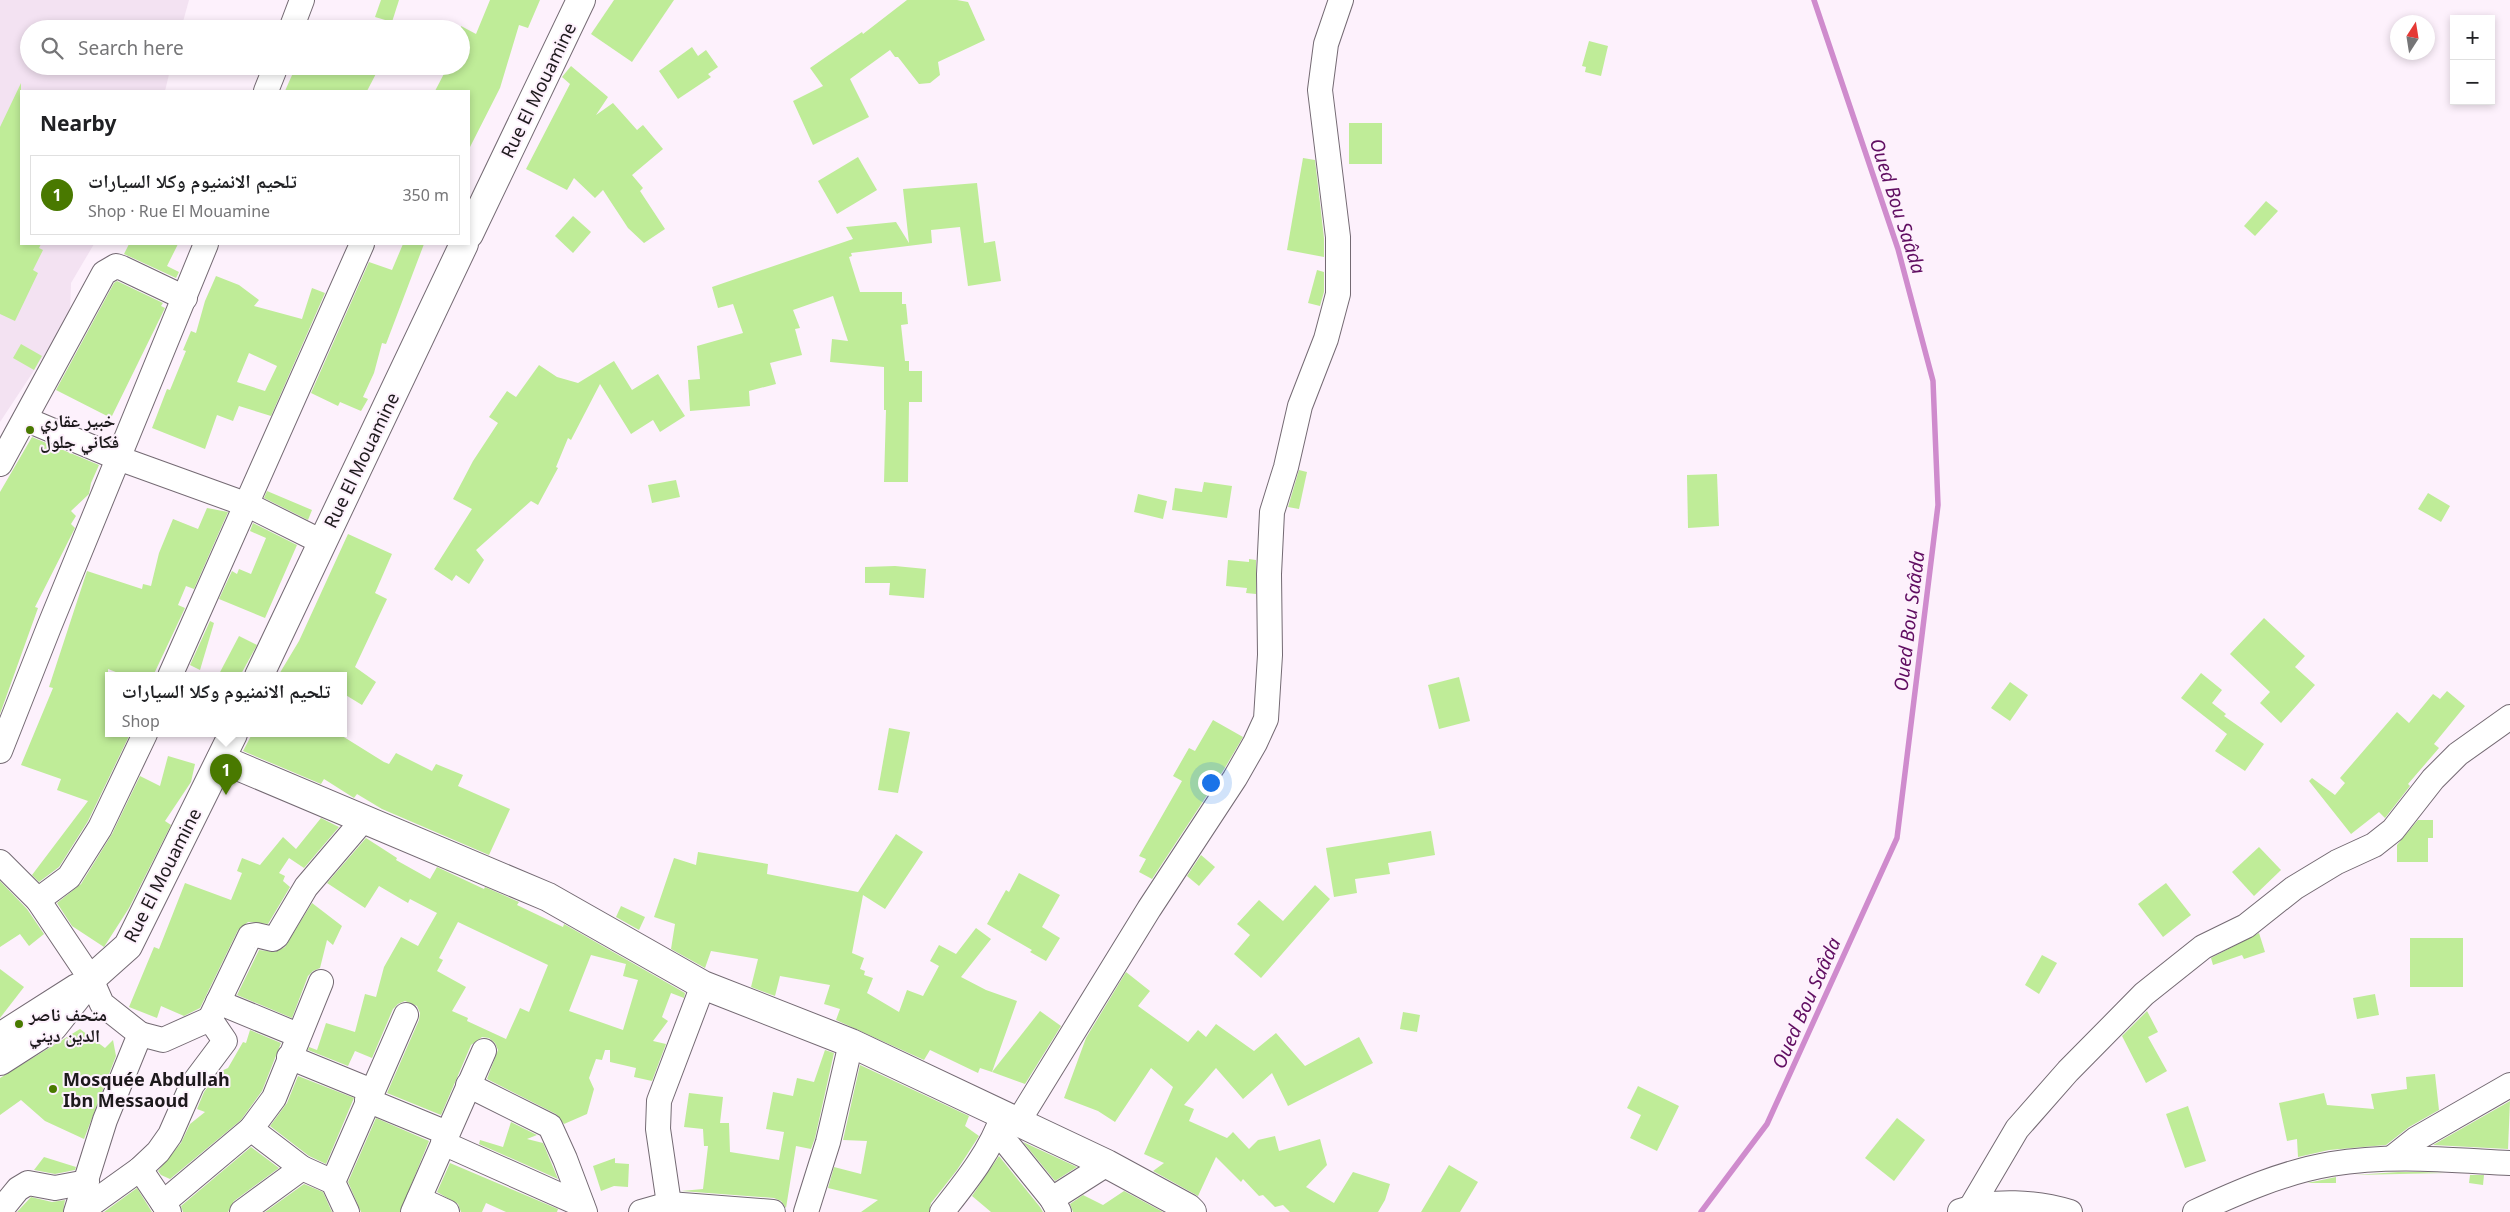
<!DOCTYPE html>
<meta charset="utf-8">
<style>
body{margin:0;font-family:"Noto Sans","Noto Naskh Arabic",sans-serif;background:#f6f6f6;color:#202124}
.controls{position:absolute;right:15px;top:15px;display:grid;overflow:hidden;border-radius:0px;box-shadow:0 2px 8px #0003}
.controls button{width:45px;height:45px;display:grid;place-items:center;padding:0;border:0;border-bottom:1px solid #e0e0e0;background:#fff;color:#202124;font:25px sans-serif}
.compass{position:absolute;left:2390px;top:15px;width:45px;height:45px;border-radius:50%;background:#fff;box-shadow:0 2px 8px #0003;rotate:12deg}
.you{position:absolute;left:1210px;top:782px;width:18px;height:18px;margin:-12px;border:4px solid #fff;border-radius:50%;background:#1a73e8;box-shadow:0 0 0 8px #1a73e833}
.badge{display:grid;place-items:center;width:32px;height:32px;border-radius:50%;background:#497900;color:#fff;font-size:16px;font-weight:700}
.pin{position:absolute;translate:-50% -41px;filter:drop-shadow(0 1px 2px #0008)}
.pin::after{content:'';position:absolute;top:26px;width:18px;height:15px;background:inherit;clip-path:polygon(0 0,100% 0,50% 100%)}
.popup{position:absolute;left:105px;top:672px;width:242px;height:65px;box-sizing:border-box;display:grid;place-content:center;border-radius:0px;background:#fff;filter:drop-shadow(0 1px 4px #0005);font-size:16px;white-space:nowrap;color:#757577}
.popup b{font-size:19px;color:#202124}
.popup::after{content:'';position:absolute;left:50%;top:100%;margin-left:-10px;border:10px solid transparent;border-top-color:#fff}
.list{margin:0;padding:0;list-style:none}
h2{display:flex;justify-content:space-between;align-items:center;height:65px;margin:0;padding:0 20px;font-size:21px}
h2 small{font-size:16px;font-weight:400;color:#757577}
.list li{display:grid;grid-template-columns:32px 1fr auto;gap:15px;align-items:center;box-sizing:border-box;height:80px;margin:0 10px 10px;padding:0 10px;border:1px solid #e0e0e0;border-radius:0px}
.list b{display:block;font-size:19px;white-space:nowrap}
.list p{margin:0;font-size:16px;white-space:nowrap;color:#757577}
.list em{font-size:16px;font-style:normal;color:#757577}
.icon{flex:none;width:28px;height:28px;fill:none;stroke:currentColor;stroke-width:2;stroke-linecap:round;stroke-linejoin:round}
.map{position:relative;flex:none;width:2510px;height:1212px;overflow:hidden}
.search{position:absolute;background:#fff;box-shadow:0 2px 8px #0003;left:20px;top:20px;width:450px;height:55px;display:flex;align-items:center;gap:12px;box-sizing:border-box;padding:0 18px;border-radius:28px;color:#757577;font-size:19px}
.panel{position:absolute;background:#fff;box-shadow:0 2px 8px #0003;left:20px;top:90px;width:450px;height:155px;border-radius:0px}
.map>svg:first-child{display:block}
</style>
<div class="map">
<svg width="2510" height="1212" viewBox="0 0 2510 1212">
<rect width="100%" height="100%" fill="#fdf1fc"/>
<polygon fill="#f3e2f2" points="0,0 189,0 181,29 29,29 29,66 171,66 165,91 21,91 21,244 94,244 71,283 70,316 0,422"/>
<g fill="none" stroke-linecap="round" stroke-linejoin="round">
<polyline stroke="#cf8bcd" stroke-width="5.5" points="1701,1212 1767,1124 1897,838 1938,505 1933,381 1898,249 1814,0"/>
</g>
<g fill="#bfec98" fill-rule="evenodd">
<polygon points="381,0 399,0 392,22 375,17"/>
<polygon points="490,0 540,0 528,28 519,25 500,88 469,149 469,91 435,91 448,66 461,66 461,26 476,34"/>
<polygon points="614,0 674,0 632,62 591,34"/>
<polygon points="907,0 957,0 968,2 985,40 938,62 940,75 930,83 919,84 898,57 895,57 890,50 850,79 869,117 813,145 793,101 823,86 810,68 862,32 863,34"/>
<polygon points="1589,41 1608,46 1601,76 1585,72 1586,67 1582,66"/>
<polygon points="692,47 698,56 706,50 718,67 708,74 711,77 678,99 659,71"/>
<polygon points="296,66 380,66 367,91 285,91"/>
<polygon points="571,66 608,97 596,115 613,103 637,130 643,125 663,149 632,175 643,188 640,191 665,229 644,243 628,228 603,190 595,198 574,178 567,190 526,169 570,84 562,77"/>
<polygon points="21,83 21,244 41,244 39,248 43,250 33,270 38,273 15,321 0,314 0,127"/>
<rect x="1349" y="123" width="33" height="41"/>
<polygon points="858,157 877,190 837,214 818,181"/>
<polygon points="1303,158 1315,160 1324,238 1324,257 1287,250"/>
<polygon points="977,183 984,243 995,241 1001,281 968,286 960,227 931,230 932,243 851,253 852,256 849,257 860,292 902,292 902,304 906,304 908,324 901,325 905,361 909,361 909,371 922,371 922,402 909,402 908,482 884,482 886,410 884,410 884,367 830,362 832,339 848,341 833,296 793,310 800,328 795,329 802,355 770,363 776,384 749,391 750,406 690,411 688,380 700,379 697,346 743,333 733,304 718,308 712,287 853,239 846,227 896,222 909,243 903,189"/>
<polygon points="2266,201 2278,211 2255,236 2244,226"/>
<polygon points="573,216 591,232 573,253 555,236"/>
<polygon points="129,244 178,244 167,266 179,272 176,278 124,254"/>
<polygon points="403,244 424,244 386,344 382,343 374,373 363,397 368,399 361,411 340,402 338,406 311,393 369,262 392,270"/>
<polygon points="1317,270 1324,272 1324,292 1320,306 1308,303"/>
<path d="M 216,276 L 239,285 L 259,300 L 254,306 L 302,319 L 312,288 L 325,293 L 271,416 L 239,406 L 233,421 L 217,415 L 205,449 L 152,428 L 167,389 L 170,390 L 186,351 L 183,350 L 191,331 L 196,333 L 205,301 ZM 249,353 L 277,366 L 265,391 L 237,382 Z"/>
<polygon points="117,281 163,303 161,306 165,308 111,418 56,390 114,283"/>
<polygon points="21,344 42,356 34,370 13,358"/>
<polygon points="614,361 632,390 658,374 685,416 660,432 653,420 631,434 600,384 571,440 568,438 556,467 558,468 538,505 531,501 476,550 484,560 469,584 456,575 452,581 434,569 472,509 453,499 473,461 498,423 489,417 507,391 516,397 539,365 557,377 578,383"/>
<polygon points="32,437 99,465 91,483 89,494 71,511 76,516 71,524 75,528 35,607 38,608 0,714 0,492"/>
<polygon points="1299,470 1307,472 1299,509 1288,507"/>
<polygon points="1717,474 1719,526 1688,528 1687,475"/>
<polygon points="676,480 680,497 652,503 648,485"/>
<polygon points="1204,482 1232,486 1227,518 1172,510 1175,488 1202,492"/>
<polygon points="267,491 312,510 308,520 264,498"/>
<polygon points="2428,493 2450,506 2441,522 2418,509"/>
<polygon points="1138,494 1167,501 1163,519 1134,512"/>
<polygon points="207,508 228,512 194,589 186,586 178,605 185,608 153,676 126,676 108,669 108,734 130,734 88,821 59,867 39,882 32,875 88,801 57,790 61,779 21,765 53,688 49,687 87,571 142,589 143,584 151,586 159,553 173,519 198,529"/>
<polygon points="253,523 297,545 265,618 219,599 232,571 237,574 239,569 251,574 266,538 250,531"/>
<polygon points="348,534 392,554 375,593 387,599 355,667 376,682 362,705 344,694 344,676 278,676 299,641"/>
<polygon points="1249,559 1256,560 1256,594 1246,593 1247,588 1226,586 1228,560 1249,562"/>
<polygon points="895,566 926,569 924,598 889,595 890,583 865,583 865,567"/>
<polygon points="2264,618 2305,656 2295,667 2315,685 2281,723 2260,703 2270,692 2230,654"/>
<polygon points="210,621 214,623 200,670 190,665"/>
<polygon points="239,636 257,645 240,676 218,676"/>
<polygon points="2201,673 2222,690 2212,703 2226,714 2224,716 2264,744 2245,771 2215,751 2227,734 2181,698"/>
<polygon points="1459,677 1470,721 1439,729 1428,685"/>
<polygon points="2010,682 2028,695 2010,721 1991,708"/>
<polygon points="2447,691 2465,706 2434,744 2439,748 2408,784 2410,786 2385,818 2379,812 2351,834 2309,781 2312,778 2335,795 2345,783 2340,778 2397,712 2409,723 2433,694 2440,699"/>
<polygon points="1213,720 1243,737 1223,771 1152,879 1139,872 1146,859 1139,856 1182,781 1173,776 1189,748 1195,751"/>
<polygon points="889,728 910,732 898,793 878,790"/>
<polygon points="252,734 339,734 384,762 389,764 396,753 432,771 436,764 463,775 458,786 510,809 489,855 382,809 357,794 354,798 324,779 321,784 243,751"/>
<polygon points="168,756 195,764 191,782 165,821 171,825 129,908 104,947 72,926 57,903 81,884 112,834 140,776 160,786"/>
<polygon points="321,818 339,827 304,868 289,858 279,873 285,876 283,881 290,887 268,924 248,922 238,930 200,1008 184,1016 161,1006 157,1018 129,1007 154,947 159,949 185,883 231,900 242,873 237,871 242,858 260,865 283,837 296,849"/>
<polygon points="2418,820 2433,820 2433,838 2428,838 2428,862 2397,862 2397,845"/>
<polygon points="1431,831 1435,855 1388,863 1390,874 1355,879 1357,893 1334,897 1326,848"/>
<polygon points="896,834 923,852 885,909 863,895 852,953 864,958 860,969 865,971 864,975 873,978 867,993 899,1012 907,990 923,996 939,966 930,961 939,945 956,954 976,928 991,939 961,977 986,990 1017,1001 992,1072 980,1068 978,1073 930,1050 924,1060 836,1020 840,1009 824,1004 830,985 780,976 775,996 751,987 758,959 711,951 705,968 671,949 675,924 654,917 674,858 696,865 698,852 768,864 767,874 858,892"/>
<path d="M 366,838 L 397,858 L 396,860 L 430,879 L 437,867 L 484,889 L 485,887 L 519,902 L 517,905 L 563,927 L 564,924 L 685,993 L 684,998 L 671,993 L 662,1017 L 668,1021 L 653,1041 L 666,1044 L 652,1081 L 634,1077 L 636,1068 L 610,1062 L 610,1050 L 605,1050 L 602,1060 L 596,1059 L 589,1078 L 594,1089 L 587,1114 L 564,1124 L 556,1114 L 487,1079 L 498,1050 L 495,1043 L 489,1038 L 482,1037 L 471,1045 L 441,1115 L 387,1093 L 419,1020 L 420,1013 L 417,1006 L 405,1001 L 398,1004 L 393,1009 L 372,1058 L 355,1051 L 348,1066 L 308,1050 L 309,1047 L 317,1050 L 326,1023 L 355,1032 L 365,994 L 376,997 L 384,967 L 401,937 L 418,946 L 437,913 L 410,899 L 408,903 L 379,886 L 365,908 L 327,883 ZM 458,922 L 548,965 L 529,1012 L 520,1008 L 506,1039 L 467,1021 L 468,1018 L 452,1011 L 466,987 L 437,971 L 443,960 L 439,958 ZM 591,955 L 626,964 L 623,976 L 638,980 L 623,1030 L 569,1011 Z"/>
<polygon points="2259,847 2281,870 2254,896 2232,872"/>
<polygon points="1201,855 1215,867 1199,886 1187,876"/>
<polygon points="1019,873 1060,895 1042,927 1060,938 1046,961 1030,952 1032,950 987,924 1006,890 1009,892"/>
<polygon points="0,881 27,909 44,934 29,946 20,934 0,947"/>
<polygon points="2166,883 2191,915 2163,937 2138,904"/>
<polygon points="1315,885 1330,899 1261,978 1234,954 1250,935 1237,924 1259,900 1283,921"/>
<polygon points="312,903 342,926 333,945 327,940 320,968 313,971 308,976 292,1018 237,995 259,950 275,952 285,947"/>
<polygon points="621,906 645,917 639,930 616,917"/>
<polygon points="2259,933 2265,952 2244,959 2242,955 2213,965 2211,958"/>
<rect x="2410" y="938" width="53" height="49"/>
<polygon points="2042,955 2057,963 2039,994 2025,985"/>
<polygon points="0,969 24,987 0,1018"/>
<polygon points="1126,972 1150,991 1138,1006 1188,1042 1198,1030 1206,1037 1216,1024 1254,1051 1276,1033 1305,1066 1359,1037 1373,1063 1288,1106 1272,1073 1243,1099 1216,1068 1184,1105 1194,1109 1189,1121 1227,1138 1233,1132 1249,1149 1258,1140 1275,1136 1279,1151 1320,1139 1327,1165 1306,1187 1334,1203 1353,1172 1390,1184 1385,1200 1378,1212 1290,1212 1283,1205 1275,1207 1263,1195 1259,1196 1243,1179 1241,1182 1216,1157 1198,1196 1153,1171 1164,1163 1144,1154 1173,1087 1151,1068 1115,1122 1098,1111 1064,1098 1086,1038"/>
<polygon points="2375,994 2379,1015 2357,1019 2353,998"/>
<polygon points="1040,1011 1061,1026 1025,1084 992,1072"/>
<polygon points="2147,1011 2158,1032 2148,1037 2167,1071 2146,1083 2122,1036"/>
<polygon points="1403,1012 1420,1015 1417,1032 1400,1029"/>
<polygon points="80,1029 105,1048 113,1040 116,1056 84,1139 45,1121 21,1100 0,1115 0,1078"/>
<polygon points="250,1030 281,1043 262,1091 241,1120 170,1179 161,1175 158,1171 181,1143 190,1124 205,1112 197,1109 204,1092 219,1072 228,1068 243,1042 246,1043"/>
<polygon points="825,1050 834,1053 815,1138 811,1149 796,1146 786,1208 781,1201 774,1198 681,1191 703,1189 708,1146 704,1146 703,1129 684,1127 689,1093 723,1097 720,1123 729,1123 730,1152 779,1160 784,1132 766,1129 773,1092 793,1096 797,1078 814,1082"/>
<polygon points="860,1065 969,1116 965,1126 979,1136 957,1170 931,1203 929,1212 861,1212 878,1200 828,1188 834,1167 861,1174 867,1141 843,1140"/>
<polygon points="2435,1074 2439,1110 2409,1127 2386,1145 2329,1150 2298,1157 2297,1139 2287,1141 2279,1103 2324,1093 2327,1105 2374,1109 2371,1094 2407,1089 2406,1077"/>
<polygon points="298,1076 354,1098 326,1164 309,1156 270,1126 287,1103"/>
<polygon points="1638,1086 1679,1106 1657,1151 1630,1138 1641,1115 1627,1108"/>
<polygon points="2510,1101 2508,1149 2433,1145"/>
<polygon points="2188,1106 2206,1161 2185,1168 2166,1114"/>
<polygon points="376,1118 429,1141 400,1212 361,1212 348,1182"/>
<polygon points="1897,1118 1925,1140 1894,1181 1865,1158"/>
<polygon points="511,1122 537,1135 527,1139 543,1143 558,1179 479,1144 480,1140 503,1147"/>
<polygon points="1023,1142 1077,1167 1055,1181"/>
<polygon points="251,1147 279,1168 234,1201 228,1212 183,1212 181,1206"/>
<polygon points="999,1156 1040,1207 1043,1212 991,1212 972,1196"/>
<polygon points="44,1157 76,1167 75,1170 55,1174 34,1170"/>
<polygon points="615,1158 615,1163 629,1164 628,1187 614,1186 601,1191 593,1166"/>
<polygon points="450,1163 558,1209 557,1212 506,1212 486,1203 482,1212 461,1212 458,1204 437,1192"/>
<polygon points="1449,1165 1478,1182 1460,1212 1421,1212"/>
<polygon points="2398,1172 2420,1172 2446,1173 2354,1175"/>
<polygon points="2470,1175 2484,1175 2483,1185 2469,1183"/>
<polygon points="2336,1177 2336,1183 2307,1183 2317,1181"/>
<polygon points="304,1184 323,1192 332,1212 265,1212"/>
<polygon points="137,1188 152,1212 104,1212"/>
<polygon points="1124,1191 1163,1212 1073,1212 1070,1204 1083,1195 1103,1205"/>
<polygon points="31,1197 52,1202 65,1200 63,1212 17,1212"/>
</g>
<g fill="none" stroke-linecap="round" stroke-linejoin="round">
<defs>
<g id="minor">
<polyline points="291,29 302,0"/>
<polyline points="266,91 276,66"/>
<polyline points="25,419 118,458 248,505 322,542"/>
<polyline points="0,464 104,273 116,266 122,268 185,298"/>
<polyline points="170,676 362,244"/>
<polyline points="0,751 49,627 206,244"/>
<polyline points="0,862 38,900 91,979 102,1004 140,1034 105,1120 76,1212"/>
<polyline points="38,900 69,877 100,828 145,734"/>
<polyline points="218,1002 298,1035"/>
<polyline points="210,1019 250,936 256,935 273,939 277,936 306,887 364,819"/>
<polyline points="289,1057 372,1091"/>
<polyline points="468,1085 550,1126 565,1159 585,1212"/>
<polyline points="367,1100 447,1133"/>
<polyline points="1018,1122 1149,909 1235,778 1255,743 1266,719 1270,655 1269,574 1272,512 1286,467 1300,406 1326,339 1338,294 1338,237 1320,90 1326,44 1341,0"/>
<polyline points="251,1129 302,1168 333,1182 347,1212"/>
<polyline points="997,1131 1052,1199 1059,1212"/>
<polyline points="443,1143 582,1205"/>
<polyline points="2392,1158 2416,1139 2510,1085"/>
<polyline points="140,1169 169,1212"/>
<polyline points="333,1182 406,1015"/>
<polyline points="419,1199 447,1212"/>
<polyline points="1052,1199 1107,1164"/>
<polyline points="163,1203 251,1129 274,1098 321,982"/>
<polyline points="669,1204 658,1129 659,1101 703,985"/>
<polyline points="1971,1207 2017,1129 2068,1071 2144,994 2203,947 2246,926 2294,888 2337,862 2374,845 2393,830 2433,779 2458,754 2510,717"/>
<polyline points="0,1211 18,1189 28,1183 55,1188 87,1182"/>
<path d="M 1960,1211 C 1994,1199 2036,1202 2070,1212"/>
<polyline points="80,1212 140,1169 158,1152 170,1135 192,1085 225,1041 210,1019 163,1040 140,1034"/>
<polyline points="242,1212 302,1168"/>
<polyline points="413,1212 484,1051"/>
<polyline points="641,1212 669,1204 773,1212"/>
<polyline points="806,1212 828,1142 851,1043"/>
<path d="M 942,1212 C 965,1183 991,1151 1003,1115"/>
<path d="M 2195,1212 C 2238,1192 2284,1172 2331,1164 C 2391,1154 2450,1160 2510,1163"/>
</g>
<g id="major">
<polyline points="469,234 581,0"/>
<polyline points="259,676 464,244"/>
<polyline points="221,759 548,897 703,985 851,1043 1107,1164 1188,1208 1192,1212"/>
<polyline points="0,1037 77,988"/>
<polyline points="0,1061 53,1027 91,979 128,946 233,734"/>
</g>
</defs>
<use href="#minor" stroke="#746a73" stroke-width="26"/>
<use href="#major" stroke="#746a73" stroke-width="30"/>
<use href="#minor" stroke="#fff" stroke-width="24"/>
<use href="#major" stroke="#fff" stroke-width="28"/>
</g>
<g fill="#497900" stroke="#fdf1fc" stroke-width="2">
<circle cx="30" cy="430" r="5"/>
<circle cx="19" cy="1024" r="5"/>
<circle cx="53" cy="1089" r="5"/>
</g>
<g text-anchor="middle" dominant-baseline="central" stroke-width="4" stroke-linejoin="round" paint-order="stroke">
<g font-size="18" fill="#1d191c" stroke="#fdf1fc">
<text transform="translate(538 90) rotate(-64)">Rue El Mouamine</text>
<text transform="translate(361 460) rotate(-64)">Rue El Mouamine</text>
<text transform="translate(162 875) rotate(-63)">Rue El Mouamine</text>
</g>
<g font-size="18" font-weight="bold" fill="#1d191c" stroke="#fdf1fc" text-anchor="start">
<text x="40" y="420">خبير عقاري<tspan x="40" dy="21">فكاني جلول</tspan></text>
<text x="29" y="1014">متحف ناصر<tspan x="29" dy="21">الدين ديني</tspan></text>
<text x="63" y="1079">Mosquée Abdullah<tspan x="63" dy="21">Ibn Messaoud</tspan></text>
</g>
<g font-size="19" font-style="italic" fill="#600d61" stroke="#fdf1fc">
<text transform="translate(1898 206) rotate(72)">Oued Bou Saâda</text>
<text transform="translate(1909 621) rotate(-83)">Oued Bou Saâda</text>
<text transform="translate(1806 1003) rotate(-66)">Oued Bou Saâda</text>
</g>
</g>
</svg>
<div class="controls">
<button>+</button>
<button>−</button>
</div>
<svg class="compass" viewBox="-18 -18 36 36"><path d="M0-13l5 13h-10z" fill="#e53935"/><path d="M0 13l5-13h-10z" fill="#757577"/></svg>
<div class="you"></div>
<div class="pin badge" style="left:226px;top:795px">1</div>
<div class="popup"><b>تلحيم الانمنيوم وكلا السيارات</b>Shop</div>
<div class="search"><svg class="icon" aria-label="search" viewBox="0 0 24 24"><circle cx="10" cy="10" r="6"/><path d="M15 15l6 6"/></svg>Search here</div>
<section class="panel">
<h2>Nearby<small></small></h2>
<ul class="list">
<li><span class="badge">1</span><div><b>تلحيم الانمنيوم وكلا السيارات</b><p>Shop · Rue El Mouamine</p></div><em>350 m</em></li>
</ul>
</section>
</div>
